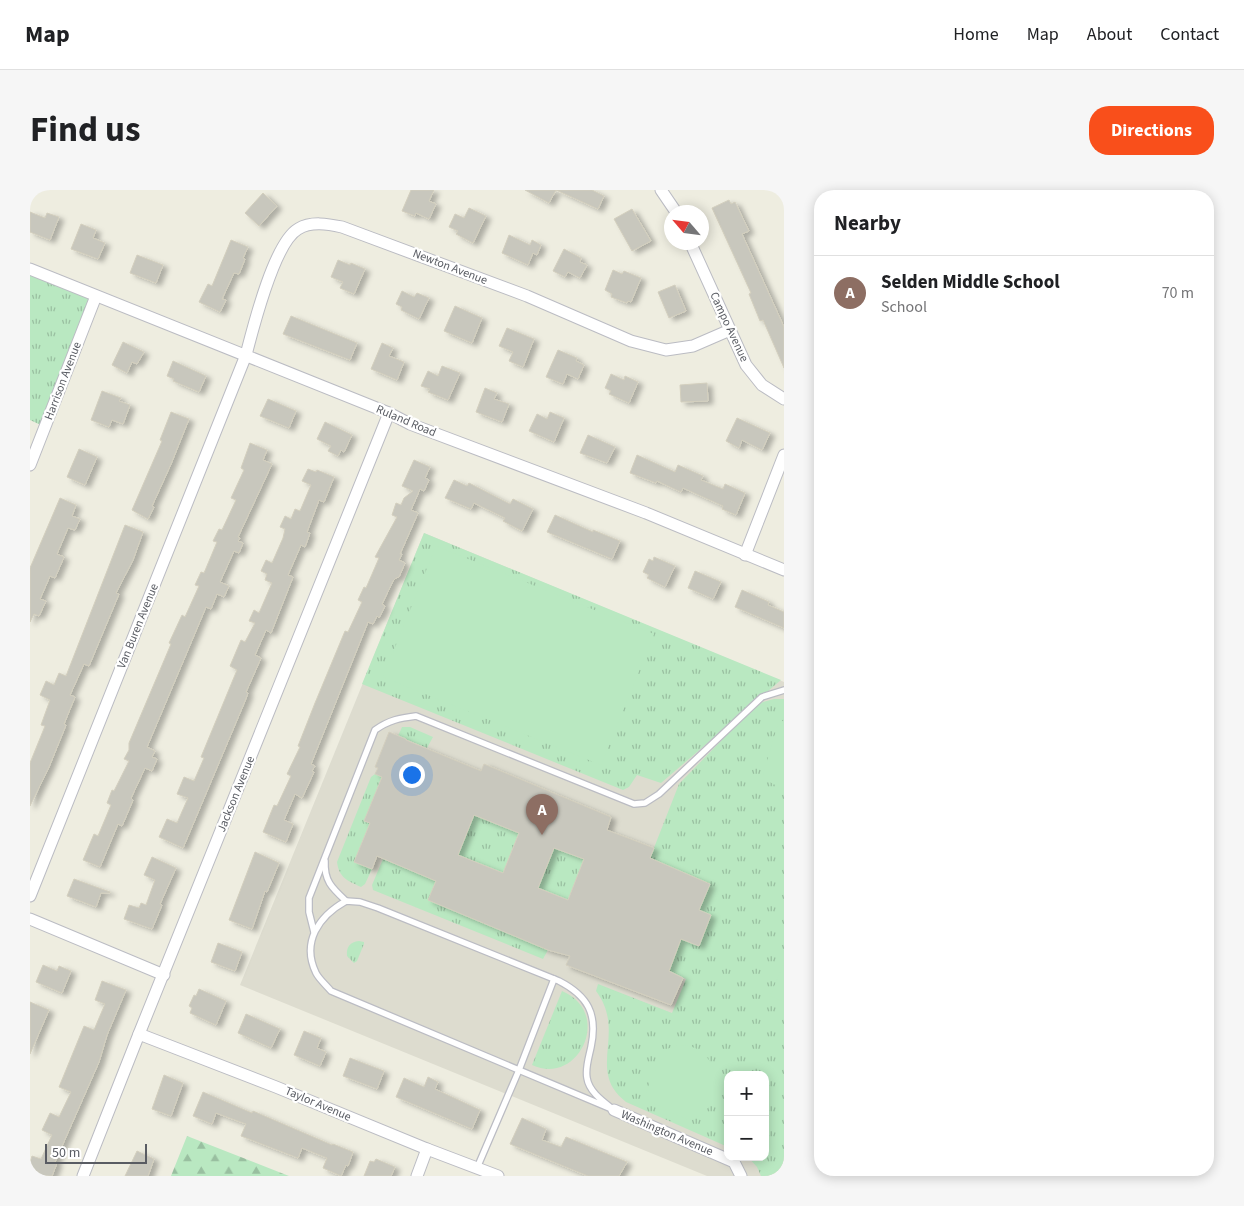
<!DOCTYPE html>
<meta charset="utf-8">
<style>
body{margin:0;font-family:"Source Sans 3",sans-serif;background:#f6f6f6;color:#202124}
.controls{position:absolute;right:15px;bottom:15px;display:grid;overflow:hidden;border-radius:10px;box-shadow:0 2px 12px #0003}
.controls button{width:45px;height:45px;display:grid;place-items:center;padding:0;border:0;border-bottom:1px solid #e0e0e0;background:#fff;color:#202124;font:25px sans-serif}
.compass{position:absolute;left:634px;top:15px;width:45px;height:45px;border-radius:50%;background:#fff;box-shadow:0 2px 12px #0003;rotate:298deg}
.scale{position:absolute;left:15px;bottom:12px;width:102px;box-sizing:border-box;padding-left:5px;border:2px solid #595c63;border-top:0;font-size:14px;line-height:18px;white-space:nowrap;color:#595c63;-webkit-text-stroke:4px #fff;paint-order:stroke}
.you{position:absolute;left:381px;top:584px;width:18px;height:18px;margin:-12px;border:4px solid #fff;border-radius:50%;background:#1a73e8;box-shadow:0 0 0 8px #1a73e833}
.badge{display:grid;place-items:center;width:32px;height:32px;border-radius:50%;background:#f94f1b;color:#fff;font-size:16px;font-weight:700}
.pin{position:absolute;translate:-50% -41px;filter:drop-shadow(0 1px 2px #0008)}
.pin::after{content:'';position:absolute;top:26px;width:18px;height:15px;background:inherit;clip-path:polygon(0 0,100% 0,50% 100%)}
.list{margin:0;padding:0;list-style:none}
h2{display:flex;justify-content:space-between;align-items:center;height:65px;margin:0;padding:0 20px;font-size:21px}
h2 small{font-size:16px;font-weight:400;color:#757577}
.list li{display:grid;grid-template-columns:32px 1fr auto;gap:15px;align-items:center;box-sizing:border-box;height:75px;padding:0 20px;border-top:1px solid #e0e0e0}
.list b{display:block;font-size:19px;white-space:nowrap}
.list p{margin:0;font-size:16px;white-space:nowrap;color:#757577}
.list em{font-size:16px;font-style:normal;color:#757577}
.map{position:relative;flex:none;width:754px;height:986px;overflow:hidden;border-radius:20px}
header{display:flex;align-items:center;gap:30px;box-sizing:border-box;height:70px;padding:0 25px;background:#fff;border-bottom:1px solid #e0e0e0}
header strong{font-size:24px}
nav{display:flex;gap:28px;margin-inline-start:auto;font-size:18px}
.intro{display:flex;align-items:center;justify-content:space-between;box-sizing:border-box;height:120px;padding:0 30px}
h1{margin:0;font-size:35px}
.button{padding:12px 22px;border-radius:20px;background:#f94f1b;color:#fff;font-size:18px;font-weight:700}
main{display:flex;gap:30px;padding:0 30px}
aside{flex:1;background:#fff;border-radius:20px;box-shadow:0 2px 12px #0003}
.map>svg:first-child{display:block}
</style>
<header>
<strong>Map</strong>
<nav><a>Home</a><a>Map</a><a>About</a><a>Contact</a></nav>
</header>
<div class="intro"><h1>Find us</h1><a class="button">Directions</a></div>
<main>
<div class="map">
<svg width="754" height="986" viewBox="0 0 754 986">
<defs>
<pattern id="grass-tufts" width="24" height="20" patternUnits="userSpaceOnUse" patternTransform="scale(1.25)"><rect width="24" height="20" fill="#b9e8c1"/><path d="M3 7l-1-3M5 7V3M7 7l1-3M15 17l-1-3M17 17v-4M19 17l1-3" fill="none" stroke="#99bfa0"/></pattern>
<pattern id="forest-firs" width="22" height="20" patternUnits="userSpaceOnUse" patternTransform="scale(1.25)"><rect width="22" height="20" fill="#b9e8c1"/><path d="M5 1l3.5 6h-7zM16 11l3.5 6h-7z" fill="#99bfa0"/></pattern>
<filter id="shadow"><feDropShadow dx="5" dy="3" stdDeviation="2.5" flood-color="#0004"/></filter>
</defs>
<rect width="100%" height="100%" fill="#eeede0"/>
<path fill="#dddccf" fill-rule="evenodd" d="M 394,343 L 754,492 L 754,986 L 677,986 L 210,795 ZM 698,885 L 735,885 L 735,967 L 698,967 Z"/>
<g fill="url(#grass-tufts)">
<polygon points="0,79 66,106 15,237 0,230"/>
<polygon points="394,343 751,490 631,593 607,585 599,597 593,600 332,494"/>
<path d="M 744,509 L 754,509 L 754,986 L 731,986 L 727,977 L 718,967 L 735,967 L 735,885 L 698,885 L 698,957 L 596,912 C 591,908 586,903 583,898 C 566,869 593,837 566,801 L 568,794 L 642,823 L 656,789 L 639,781 L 651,749 L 668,756 L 669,720 L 620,668 L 649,594 L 722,519 L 733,512 Z"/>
<polygon points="372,537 380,537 403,547 397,558 368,546"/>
<path d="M 345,584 L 352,587 L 335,631 L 340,633 L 324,672 L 342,679 L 335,694 L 331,697 C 318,691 309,688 307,672 L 341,587 Z"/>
<polygon points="444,625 489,643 473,683 428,665"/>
<polygon points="524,658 554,669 538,710 508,698"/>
<polygon points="353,669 406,691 398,710 518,760 513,769 343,700 342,695"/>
<path d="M 329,751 L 334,752 L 334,754 L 327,771 L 324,773 L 317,766 C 316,757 320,752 329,751 Z"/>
<path d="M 532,801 C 584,823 548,897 502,875 Z"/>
</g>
<polygon fill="url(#forest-firs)" points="157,946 259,986 141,986"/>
<g fill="#b9e8c1">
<polygon points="406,356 624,444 571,575 353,487"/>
<polygon points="754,530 754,600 738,591 733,585 747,537 748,534"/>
<polygon points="754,773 754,812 740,806"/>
<path d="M 648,855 C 693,853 700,921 658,930 L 619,911 L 616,903 L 620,891 L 637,859 Z"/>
</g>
<g fill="#c8c7bd" stroke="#d3cfbe" fill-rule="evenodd" filter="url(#shadow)">
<polygon points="381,0 404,0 399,11 406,14 399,29 386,23 385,26 372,21"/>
<polygon points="495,0 526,0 519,13"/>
<polygon points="526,0 562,0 574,6 568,19"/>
<polygon points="233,3 247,16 229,36 215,23"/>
<polygon points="699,10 701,14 705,12 719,41 712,44 754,137 754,178 733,130 730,131 719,104 721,103 682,18"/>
<polygon points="439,18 456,26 443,53 426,44 428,41 419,37 425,24 434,28"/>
<polygon points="602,19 621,51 602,61 584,29"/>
<polygon points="0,22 15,28 17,23 29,27 20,50 0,42"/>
<polygon points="51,34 66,40 63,48 75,53 68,69 41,59"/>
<polygon points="479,45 500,55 502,50 511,55 507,65 503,63 498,75 472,63"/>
<polygon points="201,50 218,57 213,68 215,69 209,84 204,83 192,109 196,110 190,122 169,112 178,94 182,96"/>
<polygon points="534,59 551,68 550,72 557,75 550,88 538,82 535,87 523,81"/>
<polygon points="107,65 133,75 126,93 100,83"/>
<polygon points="308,70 320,75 321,73 335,79 324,104 310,98 313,92 301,87"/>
<polygon points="583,80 592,84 594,81 611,88 601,112 598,111 597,113 581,107 582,104 575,100"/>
<polygon points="645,95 656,121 639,128 628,102"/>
<polygon points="372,101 384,107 387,103 399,108 389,129 371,120 372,117 366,114"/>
<polygon points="425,116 452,128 442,153 414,141"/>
<polygon points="261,126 327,153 320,170 253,144"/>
<polygon points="477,138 504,149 493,177 479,171 483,162 469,156"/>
<polygon points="93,152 114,162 107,174 102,172 97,183 82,175"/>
<polygon points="352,153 363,158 359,166 374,172 367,190 341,179"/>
<polygon points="528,160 547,168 546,171 554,175 548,189 537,184 533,194 516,187"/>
<polygon points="143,171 176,186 169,202 143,191 144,189 137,186"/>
<polygon points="412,176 430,183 418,210 398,202 400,199 391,196 398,181 408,186"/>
<polygon points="581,184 594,190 595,186 608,192 599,213 579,204 581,201 575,198"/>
<polygon points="677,193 678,211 651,212 650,195"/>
<polygon points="455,198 467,203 464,209 479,214 472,232 446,222"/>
<polygon points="72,201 91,208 89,211 100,215 93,234 82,230 79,237 61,230"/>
<polygon points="238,209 266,221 259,238 230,226"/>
<polygon points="141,222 159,229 141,274 122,316 124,317 118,329 102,320 132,251 130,250"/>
<polygon points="520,222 534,228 524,252 499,241 507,224 517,229"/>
<polygon points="707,228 740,243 732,260 712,250 709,258 696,251"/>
<polygon points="295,232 322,245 314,262 311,260 308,266 298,261 301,256 287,249"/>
<polygon points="558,245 585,257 577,273 550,263"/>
<polygon points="220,253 237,260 233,270 242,274 208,347 210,348 208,351 213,353 209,363 204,361 190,392 199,396 194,407 187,404 181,419 176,417 117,557 125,561 122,567 127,569 122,581 115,578 101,608 103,610 92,636 88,634 70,677 53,670 64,644 68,646 81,615 77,613 82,600 84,601 99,571 94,569 99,560 99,553 141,454 139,453 152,425 155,427 169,396 165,395 171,382 174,383 187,352 183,351 189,339 192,340 206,310 201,308 214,280 211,278"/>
<polygon points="49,259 67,267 55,295 37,287"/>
<polygon points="607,265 645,282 648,275 673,286 671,290 693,299 695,294 715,303 706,325 692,319 693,316 653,298 651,302 627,291 626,293 600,283"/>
<polygon points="384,270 400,277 395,288 399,290 394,301 390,299 381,320 388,323 370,364 372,364 369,370 375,373 369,387 366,388 363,391 352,414 355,416 349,428 347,426 343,434 338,432 281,574 285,576 282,581 284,582 272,608 265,604 254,630 263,634 256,652 233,642 244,615 247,616 261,586 257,584 270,557 268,556 285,513 315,441 318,442 332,412 328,410 334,397 336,398 349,368 345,367 367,327 362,325 366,313 371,315 374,308 383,301 372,296"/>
<polygon points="278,279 286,282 287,280 304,287 294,312 289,310 277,342 280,343 275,357 271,355 258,385 263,387 241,443 236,440 225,465 231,468 216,502 218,503 215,511 153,658 129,647 137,629 147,633 158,608 147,604 154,587 164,591 174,568 171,567 207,480 200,476 211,450 215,452 225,433 219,431 224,420 229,423 242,393 235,390 237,384 231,381 236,370 242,373 253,348 255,339 250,337 255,326 261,329 265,319 270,321 281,295 272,291"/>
<polygon points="424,290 437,296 439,293 480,314 483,309 503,319 492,341 473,331 475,328 444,313 441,319 415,308"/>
<polygon points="30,308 46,315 42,326 50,329 45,340 38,338 27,364 34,367 25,388 20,386 10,409 16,411 9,426 4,424 0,432 0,378"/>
<polygon points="525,325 563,342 563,340 590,351 582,369 517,342"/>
<polygon points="95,335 113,342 103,370 86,403 89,404 59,476 54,474 40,505 45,507 34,534 36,535 19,577 0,616 0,573 15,536 11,535 20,510 10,505 16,491 24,495 29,483 36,486"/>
<polygon points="624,367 645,376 635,397 617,388 619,385 613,382 619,369 623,371"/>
<polygon points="665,381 691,392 683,409 658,398"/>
<polygon points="712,400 739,412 738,415 754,422 754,438 705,417"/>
<path d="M 359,542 L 376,549 L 376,550 L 451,581 L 454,574 L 581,627 L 577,640 L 624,658 L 620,668 L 680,694 L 669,720 L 681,725 L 669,756 L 651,749 L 639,781 L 653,788 L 641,815 L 536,775 L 540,766 L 518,760 L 398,710 L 406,691 L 347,666 L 342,679 L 324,672 L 340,633 L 334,631 L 352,587 L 345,584 L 348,578 L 345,577 ZM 444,625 L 489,643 L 473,683 L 428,665 ZM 524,658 L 554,669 L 538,710 L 508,698 Z"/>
<polygon points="225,662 249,673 237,702 235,701 222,739 199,730"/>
<polygon points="122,667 146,678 130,714 132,715 122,739 94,729 99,715 109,718 111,713 116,715 125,690 114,685"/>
<polygon points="44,689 80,702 80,703 71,703 66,717 37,706"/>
<polygon points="188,753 212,762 205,781 181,772"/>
<polygon points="13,775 27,781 29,776 41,781 32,803 6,792"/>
<polygon points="72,791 96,800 77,845 69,872 25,972 27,973 22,986 0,986 0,972 2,966 11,969 22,945 12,940 20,923 29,927 41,902 29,897 54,836 64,840 75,814 65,810"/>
<polygon points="169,799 196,811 186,835 160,823 162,818 159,816 164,805 166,806"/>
<polygon points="0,812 19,820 0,864"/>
<polygon points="216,824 250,839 241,858 208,843"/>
<polygon points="274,841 291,848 287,858 296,862 290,876 264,865"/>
<polygon points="320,868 354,881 347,899 313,886"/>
<polygon points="134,885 153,893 141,926 122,919"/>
<polygon points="398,887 408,892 405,899 450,920 442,939 366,907 374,888 394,897"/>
<polygon points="173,902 222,923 223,921 302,955 303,954 323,962 318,976 316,975 311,986 293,978 297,968 272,958 268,968 211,946 216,934 186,923 182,934 163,926"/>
<polygon points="492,928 516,939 512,950 531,957 536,947 597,972 589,986 558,986 509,966 480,954"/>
<polygon points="107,961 124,969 118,986 95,986"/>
<polygon points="346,969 365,977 361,986 334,986 340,971 344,972"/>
</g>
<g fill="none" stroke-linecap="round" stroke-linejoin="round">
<defs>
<g id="service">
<path d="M 295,671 C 294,691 302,698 316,711"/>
<path d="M 316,711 L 330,712 L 348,718 L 529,791 C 558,806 568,824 561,857 C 559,867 555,878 557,888 C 559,902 574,912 584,920 L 301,801 C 296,795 289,789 286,783 C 271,752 289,726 316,711 Z"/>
<path d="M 284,742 L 279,722 L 279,708 L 345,540 C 359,530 370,528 386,526 L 604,614 L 615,613 L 629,604 L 732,507 L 754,500"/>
<polyline points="447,978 489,880 524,789"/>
</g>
<g id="minor">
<polyline points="631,0 646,22"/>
<polyline points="660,52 716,175 732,195 754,209"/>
<polyline points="0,79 359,223 380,234 616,323 754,380"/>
<polyline points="0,275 66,106"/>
<polyline points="715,365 754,265"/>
<path d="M 0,706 L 216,165 C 223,138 244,53 268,39 C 281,31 298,34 312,37 L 497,106 L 601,151 L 636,160 L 663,156 L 700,140"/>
<polyline points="0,729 134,785"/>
<polyline points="109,844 246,897 397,959 468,986"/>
<polyline points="584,920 704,972 711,986"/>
<polyline points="53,986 109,844 359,223"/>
<polyline points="387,986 397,959"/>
</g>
</defs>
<use href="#service" stroke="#bbbcc3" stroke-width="8"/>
<use href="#minor" stroke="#bbbcc3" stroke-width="13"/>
<use href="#service" stroke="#fff" stroke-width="5.5"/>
<use href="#minor" stroke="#fff" stroke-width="11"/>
</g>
<g text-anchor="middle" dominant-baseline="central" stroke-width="4.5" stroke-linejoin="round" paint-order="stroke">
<g font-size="12" fill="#595c63" stroke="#fff">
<text transform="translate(420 77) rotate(21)">Newton Avenue</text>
<text transform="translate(699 137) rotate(65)">Campo Avenue</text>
<text transform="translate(33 191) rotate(-69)">Harrison Avenue</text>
<text transform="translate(376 231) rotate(23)">Ruland Road</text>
<text transform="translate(108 436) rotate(-68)">Van Buren Avenue</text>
<text transform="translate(206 604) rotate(-68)">Jackson Avenue</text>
<text transform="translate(288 914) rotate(23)">Taylor Avenue</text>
<text transform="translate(637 943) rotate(23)">Washington Avenue</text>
</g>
</g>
</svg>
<div class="controls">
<button>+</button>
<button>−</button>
</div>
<svg class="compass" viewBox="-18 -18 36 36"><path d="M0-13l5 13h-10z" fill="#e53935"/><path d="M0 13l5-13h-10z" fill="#757577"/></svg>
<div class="scale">50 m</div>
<div class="you"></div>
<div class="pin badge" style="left:512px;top:645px;background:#8d6e63">A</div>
</div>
<aside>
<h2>Nearby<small></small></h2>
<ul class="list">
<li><span class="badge" style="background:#8d6e63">A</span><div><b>Selden Middle School</b><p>School</p></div><em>70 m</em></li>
</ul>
</aside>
</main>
